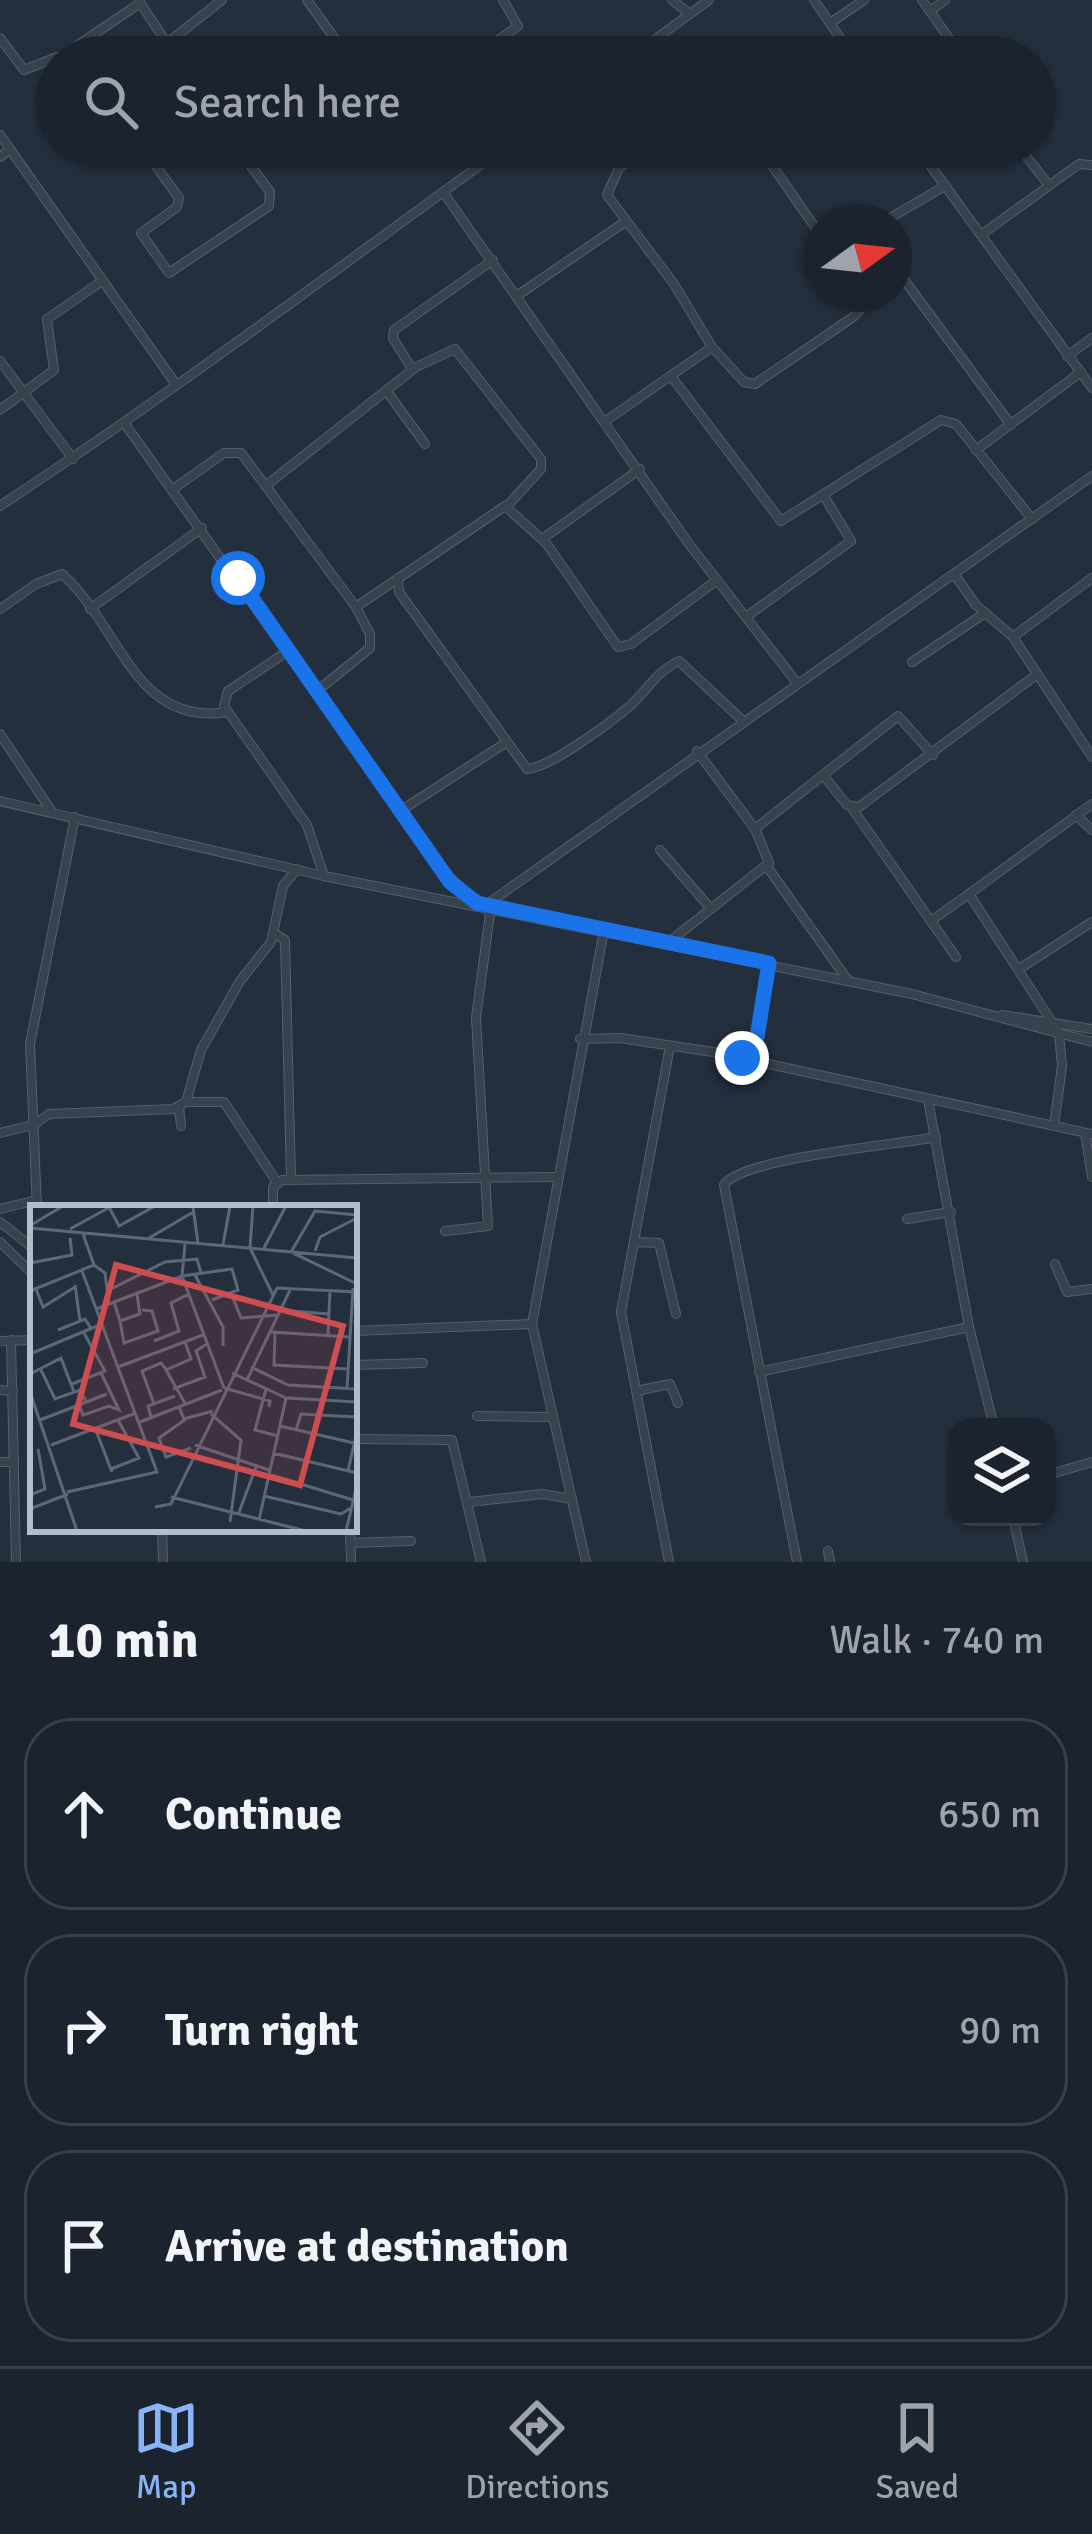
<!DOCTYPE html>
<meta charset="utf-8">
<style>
body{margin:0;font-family:Signika,sans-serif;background:#242b36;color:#f1f3f6}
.controls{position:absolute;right:36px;bottom:36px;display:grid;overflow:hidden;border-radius:24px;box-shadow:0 3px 9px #0004}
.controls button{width:108px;height:108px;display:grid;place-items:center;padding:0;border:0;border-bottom:3px solid #39404a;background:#1b232e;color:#f1f3f6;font:60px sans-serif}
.compass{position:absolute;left:804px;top:204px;width:108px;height:108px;border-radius:50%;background:#1b232e;box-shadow:0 3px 9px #0004;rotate:75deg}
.stop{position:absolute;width:36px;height:36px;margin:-27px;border:9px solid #1a73e8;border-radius:50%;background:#fff}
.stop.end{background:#1a73e8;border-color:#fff;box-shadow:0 3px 12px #0008}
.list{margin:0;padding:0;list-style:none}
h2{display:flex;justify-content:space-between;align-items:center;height:156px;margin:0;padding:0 48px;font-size:51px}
h2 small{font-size:39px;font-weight:400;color:#a0a4aa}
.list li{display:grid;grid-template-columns:78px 1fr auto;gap:36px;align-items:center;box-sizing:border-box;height:192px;margin:0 24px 24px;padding:0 24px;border:3px solid #39404a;border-radius:48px}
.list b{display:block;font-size:45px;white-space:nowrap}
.list em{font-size:39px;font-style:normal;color:#a0a4aa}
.icon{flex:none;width:66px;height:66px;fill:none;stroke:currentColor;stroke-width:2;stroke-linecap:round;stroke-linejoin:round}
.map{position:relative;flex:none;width:1092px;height:1562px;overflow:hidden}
.search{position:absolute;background:#1b232e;box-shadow:0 3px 9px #0004;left:36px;right:36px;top:36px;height:132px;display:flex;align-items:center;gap:30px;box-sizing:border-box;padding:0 42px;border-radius:66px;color:#a0a4aa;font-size:45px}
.sheet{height:804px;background:#1b232e}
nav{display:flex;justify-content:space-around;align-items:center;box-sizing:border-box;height:168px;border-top:3px solid #39404a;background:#1b232e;font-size:33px;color:#a0a4aa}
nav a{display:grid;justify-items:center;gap:6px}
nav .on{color:#8ab4f8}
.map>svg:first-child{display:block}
</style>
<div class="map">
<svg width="1092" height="1562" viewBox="0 0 1092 1562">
<rect width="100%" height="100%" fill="#242f3e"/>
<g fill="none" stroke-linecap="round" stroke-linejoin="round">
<defs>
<g id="minor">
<polyline points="307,0 348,57"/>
<polyline points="672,0 690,14"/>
<polyline points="814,0 853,57"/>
<polyline points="922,0 962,57"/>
<polyline points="139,1 176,57"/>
<polyline points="930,11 945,0"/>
<polyline points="830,23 864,0"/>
<polyline points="0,38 24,70 57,57"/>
<polyline points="166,44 222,0"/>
<polyline points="77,57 75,47 140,3"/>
<polyline points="475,57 518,26 503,0"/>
<polyline points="631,57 709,0"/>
<polyline points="0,135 175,383"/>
<polyline points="142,147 179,198 177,207 141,233 169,273 269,206 270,192 251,166 279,147"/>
<polyline points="239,147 251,166"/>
<polyline points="648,147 619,168 607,195 674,284 712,347 744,382 755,384 853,317 864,305 863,294"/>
<polyline points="759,147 822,237"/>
<polyline points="917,147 1092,388"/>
<polyline points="1019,147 1048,184"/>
<polyline points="0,157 10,149"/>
<polyline points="443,192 689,544 797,683"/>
<polyline points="883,222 945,186"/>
<polyline points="981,235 1079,164 1092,165"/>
<polyline points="894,266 1011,425"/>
<polyline points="518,295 625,222"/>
<polyline points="1067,356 1092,338"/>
<polyline points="0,361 73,459"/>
<polyline points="412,369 393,338 394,330 493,260"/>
<polyline points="671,376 781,521 941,420 956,424 1032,519"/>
<polyline points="388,393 425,444"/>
<polyline points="0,410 54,370 47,319 102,281"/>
<polyline points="607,420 712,347"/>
<polyline points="125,424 440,868 477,903"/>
<polyline points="976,450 1081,372"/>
<polyline points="268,484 416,367 455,349 541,459 541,469 507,506"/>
<polyline points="173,489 224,453 241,453 356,607 370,634 370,648 316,692"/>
<path d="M 0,506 C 172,393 338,268 505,147"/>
<polyline points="542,539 640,469"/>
<polyline points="954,574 976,605 1013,637"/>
<path d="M 398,578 L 399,592 L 527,769 C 550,768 611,722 631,705 C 648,689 657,671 679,661 L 742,720"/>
<polyline points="1092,578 1013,637 1092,757"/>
<polyline points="356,607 505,506 546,543 618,647 631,644 717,580"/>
<path d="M 0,609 L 36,584 L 62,574 C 120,625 134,727 227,712"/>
<polyline points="90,609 202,528"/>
<polyline points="746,617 851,541 824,496"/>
<polyline points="288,651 228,691 224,706 307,825 324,876"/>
<polyline points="912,662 985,613"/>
<polyline points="0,734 52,812"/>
<polyline points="823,775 898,716 933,755"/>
<polyline points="0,801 324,876 912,994 1092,1042"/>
<polyline points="852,808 956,957"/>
<polyline points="400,811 504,744"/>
<polyline points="1076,815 1092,830"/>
<polyline points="755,829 823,775 847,805 859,807 1036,675"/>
<polyline points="660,850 711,909"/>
<polyline points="768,868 847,979"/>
<polyline points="486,905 1092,476"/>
<polyline points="931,921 969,894"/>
<polyline points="274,933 285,940 291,1179"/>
<polyline points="669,942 769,863 755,829 697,751"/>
<polyline points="1019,969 1092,922"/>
<polyline points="1002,1015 1092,1029"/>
<polyline points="580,1039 620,1038 713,1052 1092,1134"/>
<polyline points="742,1059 756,1043 768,963"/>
<polyline points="928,1099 969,1327 994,1427"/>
<polyline points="188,1102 224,1102 276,1181"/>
<polyline points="179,1107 181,1126"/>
<polyline points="1054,1126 1062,1066 1059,1033 969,894 1092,804"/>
<polyline points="0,1133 33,1125 49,1114 173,1109 186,1102 201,1050 240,981 271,942 283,886 297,869"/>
<polyline points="1085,1133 1092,1177"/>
<polyline points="37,1208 30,1044 75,817"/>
<polyline points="273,1208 273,1187 282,1180 556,1177"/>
<polyline points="0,1209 37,1200"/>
<polyline points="907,1219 951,1212"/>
<polyline points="0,1222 33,1248"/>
<polyline points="445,1231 488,1226 476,1018 491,906"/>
<polyline points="0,1242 33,1274"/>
<polyline points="634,1242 659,1243 676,1314"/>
<polyline points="1055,1264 1067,1292 1092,1289"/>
<polyline points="532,1324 586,1562"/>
<polyline points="354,1331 532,1324 604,930"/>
<polyline points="11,1340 16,1562"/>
<polyline points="0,1341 33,1340"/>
<polyline points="354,1365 423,1363"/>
<polyline points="759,1372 969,1327"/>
<polyline points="0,1390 13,1391"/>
<polyline points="636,1391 670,1384 678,1403"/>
<polyline points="477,1416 550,1417"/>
<polyline points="354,1439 452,1440 481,1562"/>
<polyline points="0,1462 14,1462"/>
<polyline points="1047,1475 1092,1462"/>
<polyline points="469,1502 542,1494 572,1499"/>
<polyline points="1013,1517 1023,1562"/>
<polyline points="162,1529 163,1562"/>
<polyline points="350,1529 351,1562"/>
<polyline points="350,1543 411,1541"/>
<polyline points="828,1551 830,1562"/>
<polyline points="669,1562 621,1312 670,1046"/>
<path d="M 797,1562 L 724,1185 C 741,1158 896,1145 936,1137"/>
</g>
</defs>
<use href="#minor" stroke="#565f6c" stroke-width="10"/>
<use href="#minor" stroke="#38414e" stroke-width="8"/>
</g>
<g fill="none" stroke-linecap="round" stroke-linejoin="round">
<polyline stroke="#1a73e8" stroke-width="15" points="238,578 450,882 477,903 769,963 756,1043 742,1058"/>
</g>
<g transform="translate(30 1205)">
<rect width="327" height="327" fill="#242f3e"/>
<path fill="none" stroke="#5e6776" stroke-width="3" d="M 223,1 L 220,43 L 243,90M 79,2 L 89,21 L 125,1M 163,2 L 168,38M 327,10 L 285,6 L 261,47 L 327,79M 1,20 L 33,1M 0,23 L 327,53M 40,24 L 80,2M 119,33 L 165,6M 155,39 L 152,71 L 194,183M 193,40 L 200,1M 234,43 L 256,1M 285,46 L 290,32 L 327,13M 0,58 L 42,50 L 40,33M 64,60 L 75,68 L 79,99M 165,70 L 193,122 L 193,141M 45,80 L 50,116M 6,84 L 13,102 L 45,82M 81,84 L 135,57 L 167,54 L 171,68M 0,86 L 64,60 L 53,29M 201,88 L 211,113 L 248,110M 84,97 L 90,116 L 110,109 L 107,89M 66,104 L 152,71 L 202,64 L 208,85 L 182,95M 250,105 L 299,109M 90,116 L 94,138 L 128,126 L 122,106 L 112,105M 28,125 L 55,114 L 62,125M 241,127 L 320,132M 245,127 L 244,160 L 318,164M 298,130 L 300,85M 124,136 L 149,126 L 141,98 L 159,89M 155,137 L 161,154 L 136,165 L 156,200M 0,149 L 72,119M 88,162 L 173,130M 221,162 L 258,180 L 327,184M 11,165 L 25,194 L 50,185 L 56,196M 202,168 L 256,193 L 229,315M 0,169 L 31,153 L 44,187M 217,175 L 261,83M 42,179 L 75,166 L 54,128M 194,183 L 240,196 L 239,202M 317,183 L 323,83M 143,184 L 175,172 L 166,146 L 177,139M 236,184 L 225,225 L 248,231M 0,187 L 47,326M 257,193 L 327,197M 49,199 L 53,210 L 79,201 L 89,205 L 71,168M 124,199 L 112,166 L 131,158 L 136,164M 149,202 L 154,214 L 183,206M 181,209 L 211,235 L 200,317M 121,212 L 118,201 L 145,191M 156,214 L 129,233 L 136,252 L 161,243M 10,215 L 77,189M 110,217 L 192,185M 250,221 L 324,238M 65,223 L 82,267M 266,225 L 271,209 L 327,212M 21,240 L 106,208M 165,240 L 239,265M 243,248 L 327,268M 81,264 L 109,253 L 88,215M 318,266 L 327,226M 238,269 L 323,295M 37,287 L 127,267 L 52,66M 0,290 L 15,284 L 8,244M 234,291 L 311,309 L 321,303M 141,292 L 276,326M 125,302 L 141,299 L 247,83 L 327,87M 0,304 L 38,289M 208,310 L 226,262M 316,326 L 327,280"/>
<path fill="#ce4d50" fill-opacity="0.15" stroke="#ce4d50" stroke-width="6" d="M 86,60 L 313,121 L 270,280 L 43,219 Z"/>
<rect width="327" height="327" fill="none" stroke="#b4bcc9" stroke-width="6"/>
</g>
</svg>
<div class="controls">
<button><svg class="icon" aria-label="layers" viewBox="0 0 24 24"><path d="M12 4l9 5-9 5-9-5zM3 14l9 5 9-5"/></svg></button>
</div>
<svg class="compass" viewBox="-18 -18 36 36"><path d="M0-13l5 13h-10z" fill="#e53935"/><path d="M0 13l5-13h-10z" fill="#a0a4aa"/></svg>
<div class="stop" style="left:238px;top:578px"></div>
<div class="stop end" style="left:742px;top:1058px"></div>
<div class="search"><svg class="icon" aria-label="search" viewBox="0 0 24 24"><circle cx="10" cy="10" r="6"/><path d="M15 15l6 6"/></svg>Search here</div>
</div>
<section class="sheet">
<h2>10 min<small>Walk · 740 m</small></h2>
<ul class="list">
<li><svg class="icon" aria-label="ahead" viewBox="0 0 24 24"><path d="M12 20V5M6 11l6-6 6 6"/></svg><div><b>Continue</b></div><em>650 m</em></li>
<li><svg class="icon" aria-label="right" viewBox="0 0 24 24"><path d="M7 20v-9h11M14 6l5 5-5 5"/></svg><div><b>Turn right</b></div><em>90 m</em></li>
<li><svg class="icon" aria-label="arrive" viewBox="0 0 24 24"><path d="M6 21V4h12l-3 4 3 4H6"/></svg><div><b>Arrive at destination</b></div></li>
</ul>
</section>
<nav>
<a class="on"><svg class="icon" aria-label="map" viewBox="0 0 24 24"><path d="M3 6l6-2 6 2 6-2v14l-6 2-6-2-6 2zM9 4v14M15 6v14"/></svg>Map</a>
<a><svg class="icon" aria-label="directions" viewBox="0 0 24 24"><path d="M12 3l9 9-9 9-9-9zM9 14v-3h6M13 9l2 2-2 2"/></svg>Directions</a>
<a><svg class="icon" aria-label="saved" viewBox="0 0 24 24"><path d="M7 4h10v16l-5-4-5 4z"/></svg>Saved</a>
</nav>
